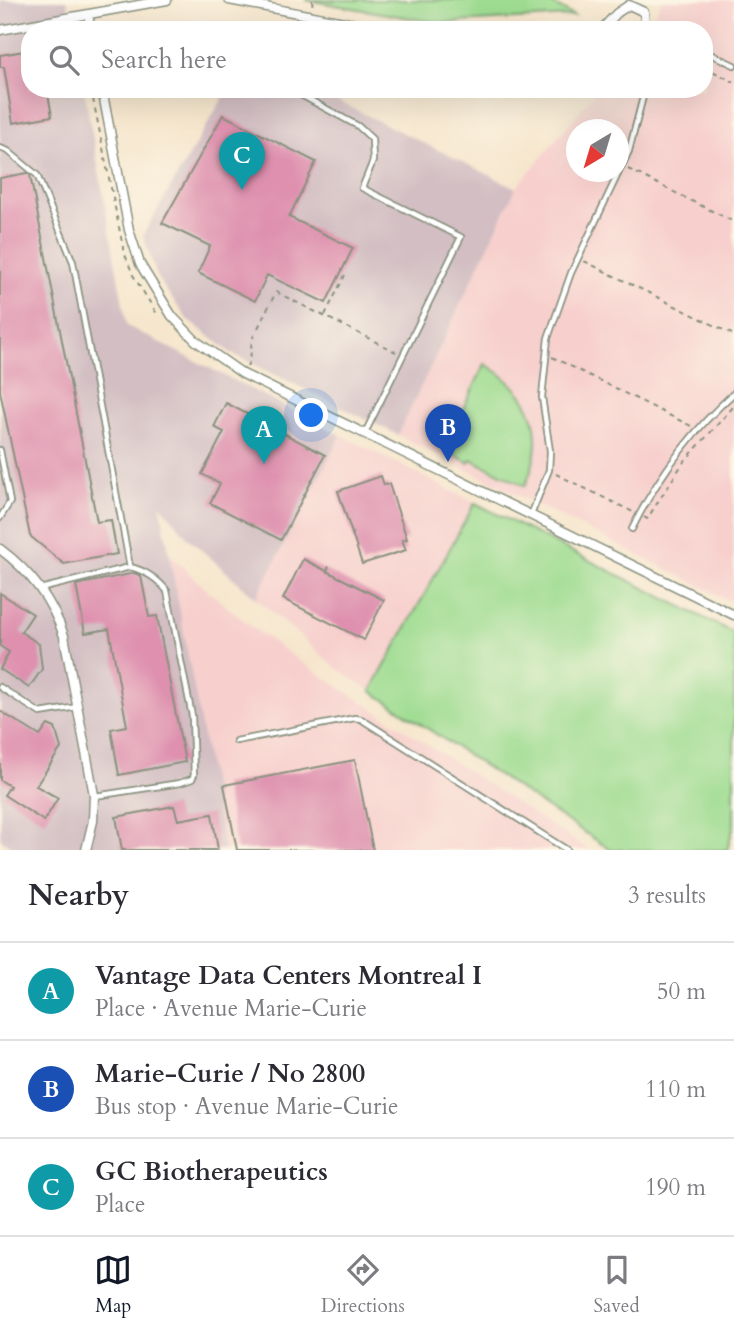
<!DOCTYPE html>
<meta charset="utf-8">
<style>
body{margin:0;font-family:Cardo,serif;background:#f2f2f3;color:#2b2b33}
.compass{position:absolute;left:566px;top:119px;width:63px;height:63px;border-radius:50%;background:#fff;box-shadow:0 7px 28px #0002;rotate:218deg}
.you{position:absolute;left:312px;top:416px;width:24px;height:24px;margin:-18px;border:5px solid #fff;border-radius:50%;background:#1a73e8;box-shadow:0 0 0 10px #1a73e833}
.badge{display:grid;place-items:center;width:46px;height:46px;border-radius:50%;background:#111827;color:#fff;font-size:23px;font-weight:700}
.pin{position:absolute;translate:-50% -58px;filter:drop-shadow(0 2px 4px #0008)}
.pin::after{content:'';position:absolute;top:37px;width:24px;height:21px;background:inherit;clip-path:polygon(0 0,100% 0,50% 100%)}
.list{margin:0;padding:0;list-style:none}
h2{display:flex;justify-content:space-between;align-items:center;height:91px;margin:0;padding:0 28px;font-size:30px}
h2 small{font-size:23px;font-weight:400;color:#7c7c81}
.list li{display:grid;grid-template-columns:46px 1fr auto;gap:21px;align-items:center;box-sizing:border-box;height:98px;padding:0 28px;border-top:2px solid #e1e1e2}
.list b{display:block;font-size:26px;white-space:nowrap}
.list p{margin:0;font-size:23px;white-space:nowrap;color:#7c7c81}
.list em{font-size:23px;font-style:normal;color:#7c7c81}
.icon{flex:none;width:38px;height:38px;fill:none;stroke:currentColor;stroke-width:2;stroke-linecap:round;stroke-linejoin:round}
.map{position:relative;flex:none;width:734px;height:850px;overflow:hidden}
.search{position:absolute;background:#fff;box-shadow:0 7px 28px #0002;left:21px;right:21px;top:21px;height:77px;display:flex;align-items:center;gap:18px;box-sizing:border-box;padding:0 24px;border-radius:28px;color:#7c7c81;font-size:26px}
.sheet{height:385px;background:#fff}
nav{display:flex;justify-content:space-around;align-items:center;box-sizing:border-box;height:98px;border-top:2px solid #e1e1e2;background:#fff;font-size:19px;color:#7c7c81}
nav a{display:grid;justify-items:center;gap:4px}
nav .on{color:#111827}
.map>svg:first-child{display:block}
</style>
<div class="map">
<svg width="734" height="850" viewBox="0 0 734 850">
<rect width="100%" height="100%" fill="#fcf5e5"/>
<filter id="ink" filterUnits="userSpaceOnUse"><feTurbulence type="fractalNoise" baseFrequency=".0143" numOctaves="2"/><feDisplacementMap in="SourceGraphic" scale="14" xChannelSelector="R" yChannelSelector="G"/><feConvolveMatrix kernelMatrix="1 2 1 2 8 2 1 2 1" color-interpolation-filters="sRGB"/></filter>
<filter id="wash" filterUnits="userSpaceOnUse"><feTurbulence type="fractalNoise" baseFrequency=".00686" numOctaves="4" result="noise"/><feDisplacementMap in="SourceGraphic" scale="28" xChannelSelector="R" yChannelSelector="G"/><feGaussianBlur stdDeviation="1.57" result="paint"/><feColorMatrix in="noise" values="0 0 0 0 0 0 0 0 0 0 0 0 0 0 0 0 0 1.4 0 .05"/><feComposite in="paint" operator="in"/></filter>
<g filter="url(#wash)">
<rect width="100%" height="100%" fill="#f6e6cd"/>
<g fill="#f7d0cd" fill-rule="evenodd">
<path d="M 662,0 L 734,0 L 734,603 L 398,435 L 516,188 L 598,89 L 704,89 L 704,30 L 647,30 ZM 576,130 L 618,130 L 618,172 L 576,172 Z"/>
<polygon points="341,435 475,503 371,691 338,669 256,598"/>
<polygon points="168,553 210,593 252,627 301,662 589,850 224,850"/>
</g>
<g fill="#d2bec3">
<polygon points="0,0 67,0 73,30 30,30 30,89 84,89 127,326 341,435 256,598 189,539 160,504 224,850 17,850 0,839"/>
<polygon points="228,89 313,89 516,188 398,435 231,353 187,319 158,279 143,235"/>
</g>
<g fill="#9edc91" stroke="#5e8c62" stroke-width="2">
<polygon points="306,0 546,0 574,16 439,23"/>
<path d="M 485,364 C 534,393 549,433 525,486 L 471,459 L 469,463 L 448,452 L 442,439 L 453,417 L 458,419 Z"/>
<polygon points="475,503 734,633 734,825 727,850 611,850 371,691"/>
</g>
<g id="blocks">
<g fill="#de90ae">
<polygon points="30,50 30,89 47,89 52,116 13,123 4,67 0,67 0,55"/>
<polygon points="223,115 316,162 289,217 353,248 326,303 267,275 255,301 198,273 210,246 162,223"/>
<polygon points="27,173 30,175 97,522 111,520 117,554 64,564 30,536 0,391 0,178"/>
<polygon points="226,403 325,455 281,540 210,503 220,484 202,474 224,432 214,427"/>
<polygon points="381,476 384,485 389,484 407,539 402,540 406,550 362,564 338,491"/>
<polygon points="303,559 384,600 364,640 283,599"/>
<polygon points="135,573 141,576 149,617 157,616 185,762 119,775 111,729 127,726 109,629 85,633 76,585"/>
<polygon points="0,593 33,614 21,632 39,644 42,669 29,688 0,669 9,652 0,646"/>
<polygon points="0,711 40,736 48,725 55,728 61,748 36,786 58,798 44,821 4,795 10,786 0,780"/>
<polygon points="355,760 373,850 237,850 224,785"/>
<polygon points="174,806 178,820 212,814 218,850 122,850 116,817"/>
</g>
</g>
</g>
<g filter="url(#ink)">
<use href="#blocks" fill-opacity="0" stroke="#8a9280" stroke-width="2"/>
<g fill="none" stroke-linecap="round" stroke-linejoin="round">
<defs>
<g id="lane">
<polyline points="643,27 651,30"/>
<polyline points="704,51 734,65"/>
<polyline points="290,89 358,126 372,139 373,161 362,188 461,237 365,433"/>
<polyline points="0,148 8,151 37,175 73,262 130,567 40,589"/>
<polyline points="0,450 10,502 0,518"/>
<polyline points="531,515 549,470 550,451 542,397 548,338 571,273 629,151 645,89"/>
<path d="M 632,529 C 657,478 692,431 734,393"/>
<polyline points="0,687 40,713 77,707"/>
<polyline points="236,741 355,718 361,719 567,850"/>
<path d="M 95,796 L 180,783 L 192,779 L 194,775 L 192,716 L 167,591 C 158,579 144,570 130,567"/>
</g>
<g id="street">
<polyline points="229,0 365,26 401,30"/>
<polyline points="88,15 91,30"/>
<polyline points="0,30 167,0"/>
<polyline points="601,30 617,13 629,5 644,12 645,22 640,30"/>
<polyline points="102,89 129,230 140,264 172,316 196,341 243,374 734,615"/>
<path d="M 0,549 C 31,572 52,600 64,636 L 94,795 L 93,821 L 86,850"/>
</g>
</defs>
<use href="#lane" stroke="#8a9280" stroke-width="8"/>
<use href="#street" stroke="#8a9280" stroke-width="11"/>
<g stroke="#8a9280" stroke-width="2" stroke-dasharray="5 5" stroke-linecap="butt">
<polyline points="312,0 313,9"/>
<polyline points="704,67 734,82"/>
<polyline points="91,89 124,252 133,275 157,314"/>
<polyline points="628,169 734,222"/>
<polyline points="584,261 734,335"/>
<polyline points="325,315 345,275"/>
<polyline points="258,328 276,292 396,352"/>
<polyline points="552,357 691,426"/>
<path d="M 247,367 C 253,356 249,347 254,335"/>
<polyline points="556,474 633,512"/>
<polyline points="644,517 647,519 683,463 734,406"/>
<polyline points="327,571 329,566"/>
</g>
<use href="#lane" stroke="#fff" stroke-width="4.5"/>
<use href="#street" stroke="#fff" stroke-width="8"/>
</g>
</g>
</svg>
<svg class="compass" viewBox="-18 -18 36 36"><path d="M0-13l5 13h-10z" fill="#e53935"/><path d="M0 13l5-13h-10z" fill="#7c7c81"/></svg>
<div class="you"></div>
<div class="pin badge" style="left:264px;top:464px;background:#0f9aa8">A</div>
<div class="pin badge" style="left:448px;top:462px;background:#1a4fb4">B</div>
<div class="pin badge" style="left:242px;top:190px;background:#0f9aa8">C</div>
<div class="search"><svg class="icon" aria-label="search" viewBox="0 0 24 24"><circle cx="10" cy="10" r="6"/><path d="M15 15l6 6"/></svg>Search here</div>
</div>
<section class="sheet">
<h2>Nearby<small>3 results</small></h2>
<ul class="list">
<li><span class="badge" style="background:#0f9aa8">A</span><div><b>Vantage Data Centers Montreal I</b><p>Place · Avenue Marie-Curie</p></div><em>50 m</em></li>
<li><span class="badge" style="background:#1a4fb4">B</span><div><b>Marie-Curie / No 2800</b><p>Bus stop · Avenue Marie-Curie</p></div><em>110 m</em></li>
<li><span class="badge" style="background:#0f9aa8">C</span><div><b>GC Biotherapeutics</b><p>Place</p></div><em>190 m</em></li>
</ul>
</section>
<nav>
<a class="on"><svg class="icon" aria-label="map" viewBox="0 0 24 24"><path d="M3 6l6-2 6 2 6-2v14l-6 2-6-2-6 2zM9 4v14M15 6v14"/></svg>Map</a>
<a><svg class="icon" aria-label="directions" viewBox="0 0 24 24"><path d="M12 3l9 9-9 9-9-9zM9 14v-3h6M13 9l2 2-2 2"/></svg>Directions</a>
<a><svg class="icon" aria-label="saved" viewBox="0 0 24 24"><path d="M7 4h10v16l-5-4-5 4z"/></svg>Saved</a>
</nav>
